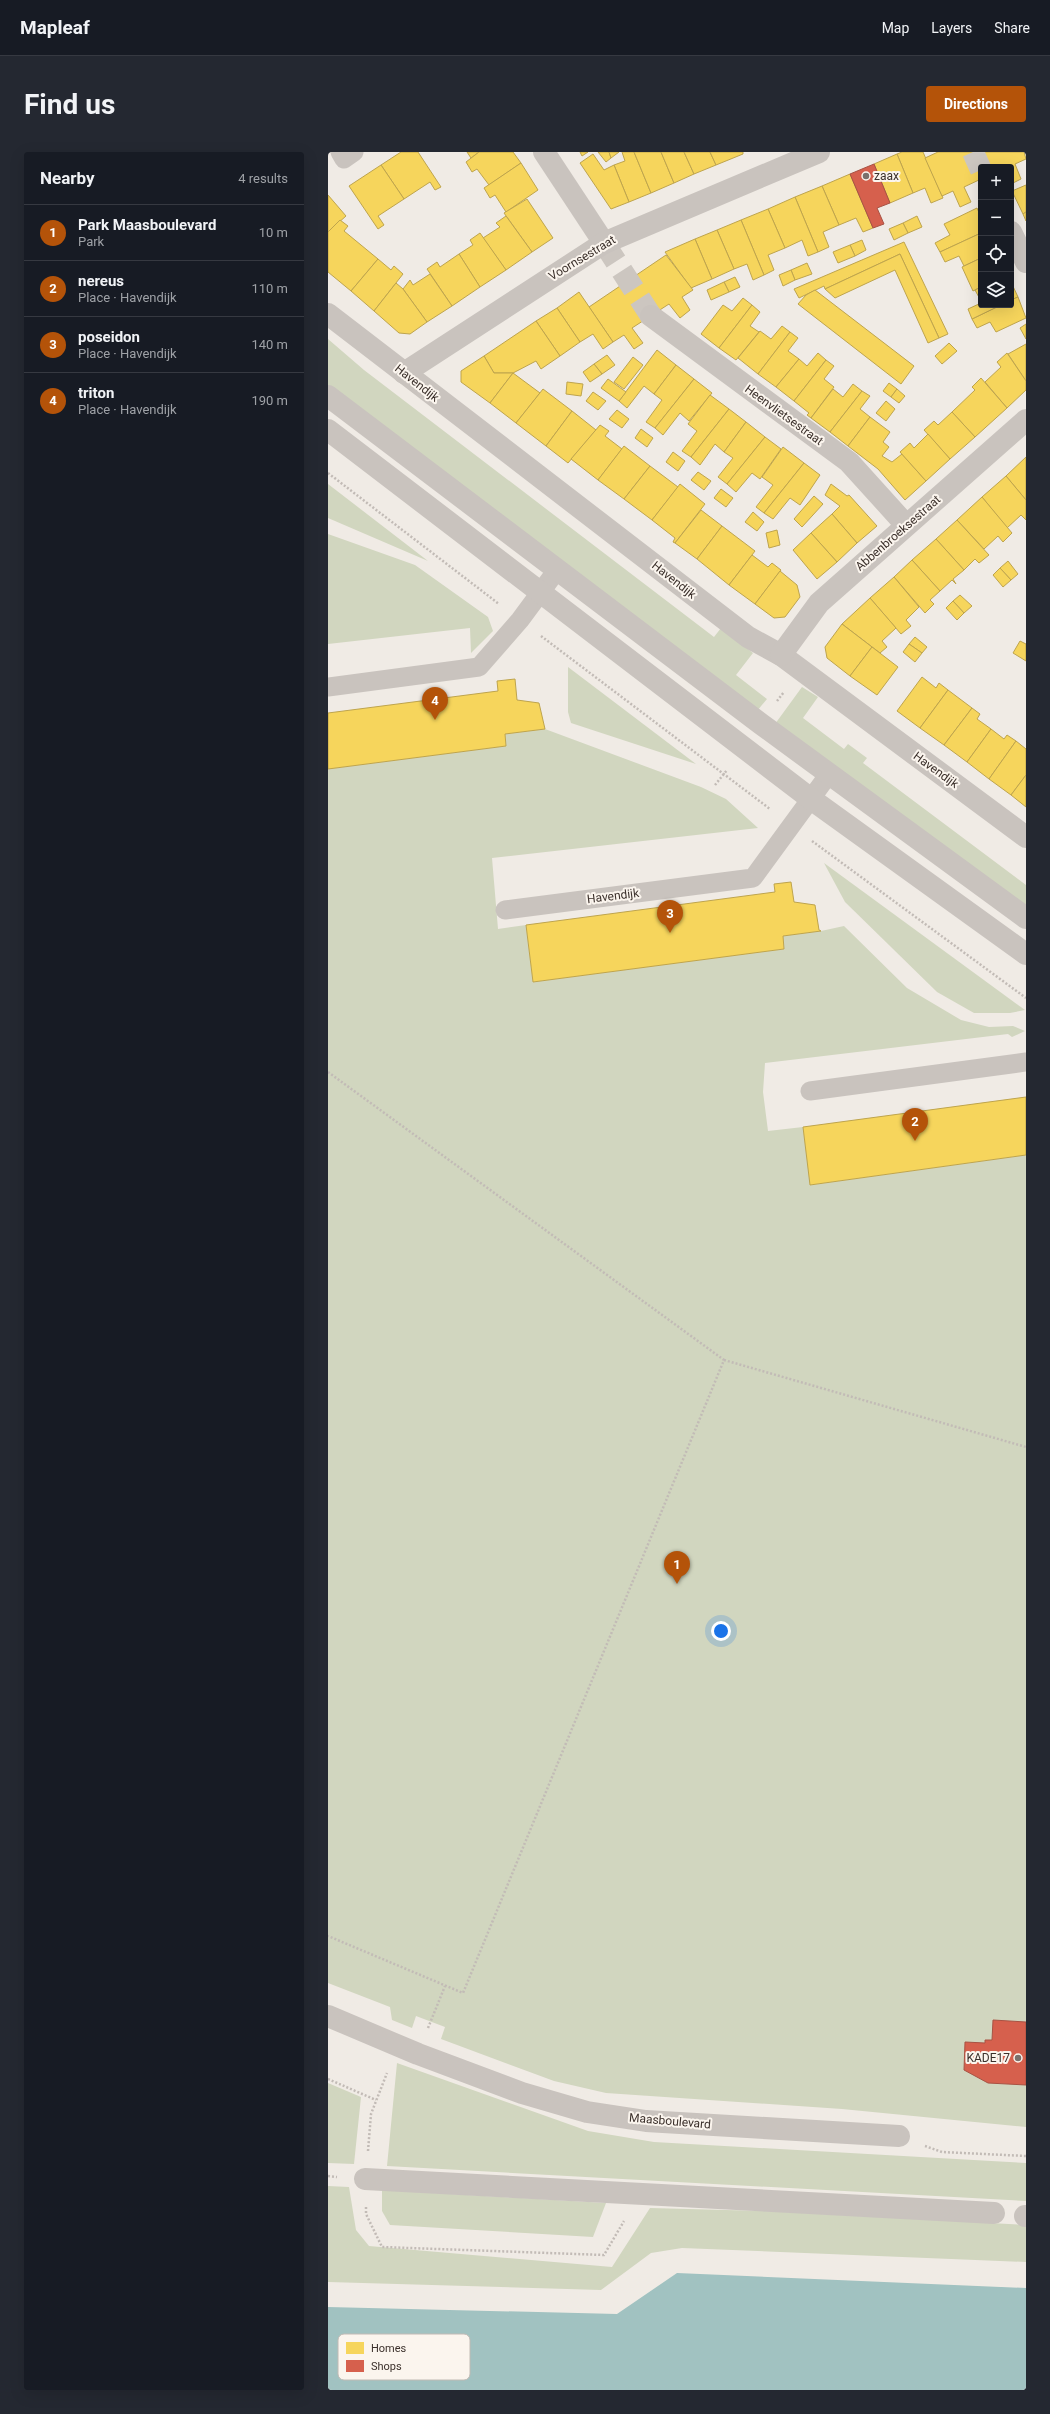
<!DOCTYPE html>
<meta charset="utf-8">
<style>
body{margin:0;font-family:Roboto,sans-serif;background:#242831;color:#f1f3f6}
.controls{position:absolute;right:12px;top:12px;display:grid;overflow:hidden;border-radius:4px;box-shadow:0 4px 16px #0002}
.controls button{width:36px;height:36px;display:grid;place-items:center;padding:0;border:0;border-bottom:1px solid #363941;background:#171b24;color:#f1f3f6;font:20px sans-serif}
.you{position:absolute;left:393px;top:1479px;width:14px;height:14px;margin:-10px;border:3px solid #fff;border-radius:50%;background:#1a73e8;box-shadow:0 0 0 6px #1a73e833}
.badge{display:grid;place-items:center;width:26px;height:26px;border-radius:50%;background:#b45309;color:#fff;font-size:13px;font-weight:700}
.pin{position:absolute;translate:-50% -33px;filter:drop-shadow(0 1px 2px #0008)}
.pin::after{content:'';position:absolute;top:21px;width:14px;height:12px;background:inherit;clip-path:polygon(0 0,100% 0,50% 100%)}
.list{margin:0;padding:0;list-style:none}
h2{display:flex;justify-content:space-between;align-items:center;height:52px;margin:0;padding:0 16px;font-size:17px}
h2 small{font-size:13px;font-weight:400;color:#9ea1a6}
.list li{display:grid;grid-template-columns:26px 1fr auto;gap:12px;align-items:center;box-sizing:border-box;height:56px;padding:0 16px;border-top:1px solid #363941}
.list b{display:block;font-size:15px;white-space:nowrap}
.list p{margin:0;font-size:13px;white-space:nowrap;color:#9ea1a6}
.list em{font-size:13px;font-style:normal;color:#9ea1a6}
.icon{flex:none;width:22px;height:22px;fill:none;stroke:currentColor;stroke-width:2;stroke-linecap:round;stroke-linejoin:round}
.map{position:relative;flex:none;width:698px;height:2238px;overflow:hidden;border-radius:4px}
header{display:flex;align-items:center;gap:24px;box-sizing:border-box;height:56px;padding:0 20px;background:#171b24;border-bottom:1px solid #363941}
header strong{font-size:19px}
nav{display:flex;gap:22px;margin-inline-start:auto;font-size:14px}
.intro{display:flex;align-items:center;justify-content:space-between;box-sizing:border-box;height:96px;padding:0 24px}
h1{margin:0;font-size:28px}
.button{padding:10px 18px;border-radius:4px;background:#b45309;color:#fff;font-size:14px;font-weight:700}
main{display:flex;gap:24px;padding:0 24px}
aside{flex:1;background:#171b24;border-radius:4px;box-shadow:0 4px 16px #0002}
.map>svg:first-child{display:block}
</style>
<header>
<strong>Mapleaf</strong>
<nav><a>Map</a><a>Layers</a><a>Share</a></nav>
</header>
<div class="intro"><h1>Find us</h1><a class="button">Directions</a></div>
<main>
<aside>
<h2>Nearby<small>4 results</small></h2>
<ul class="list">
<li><span class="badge">1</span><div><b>Park Maasboulevard</b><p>Park</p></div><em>10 m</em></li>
<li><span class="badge">2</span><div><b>nereus</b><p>Place · Havendijk</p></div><em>110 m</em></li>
<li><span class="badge">3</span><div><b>poseidon</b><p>Place · Havendijk</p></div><em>140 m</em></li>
<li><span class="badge">4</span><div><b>triton</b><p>Place · Havendijk</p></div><em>190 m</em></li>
</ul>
</aside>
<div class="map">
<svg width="698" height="2238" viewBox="0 0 698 2238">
<rect width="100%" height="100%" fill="#f0ebe5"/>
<g fill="#d1d6bf">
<polygon points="0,187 36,218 386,485 393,476 425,501 408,523 439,547 429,559 0,234"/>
<polygon points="0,332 100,409 0,366"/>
<polygon points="0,382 87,413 160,465 165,479 143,501 142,476 0,492"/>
<polygon points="240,515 368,612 243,571 240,560"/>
<polygon points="474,535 490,545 475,566 516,597 520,592 539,606 535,611 698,733 698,756 447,572"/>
<polygon points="217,577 373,635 398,647 430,676 164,706 170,777 198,773 205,830 456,797 455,784 493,779 516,774 579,836 633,868 661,875 685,874 697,879 684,885 680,882 437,911 435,940 440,979 475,975 483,1033 698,1003 698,1975 514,1957 278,1941 226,1929 113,1887 117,1875 88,1864 84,1876 64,1868 62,1855 0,1831 0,617 178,594 177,582"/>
<polygon points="496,711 697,858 682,861 646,861 609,840 517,750"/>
<polygon points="69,1911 260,1979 326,1990 698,2011 698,2049 59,2014"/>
<polygon points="0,1931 33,1945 26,2012 0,2011"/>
<polygon points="0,2034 21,2035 28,2078 41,2094 284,2115 322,2056 437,2059 698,2073 698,2110 354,2096 323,2101 273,2138 0,2130"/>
<polygon points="54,2038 278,2051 265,2085 62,2073 54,2059"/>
</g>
<polygon fill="#a1c2c1" points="349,2121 698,2136 698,2238 0,2238 0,2155 289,2162"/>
<g fill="#f6d55c" stroke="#bea44d">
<polygon points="73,0 90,0 113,35 107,38 102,30 76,47 53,13"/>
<polygon points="139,0 151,0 143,6"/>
<polygon points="151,0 185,0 193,11 161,33 149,17 144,20 138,10"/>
<polygon points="252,0 260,0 254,4"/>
<polygon points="270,0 281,0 283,6 278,10"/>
<polygon points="281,0 291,0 283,6"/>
<polygon points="294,0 306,0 323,41 301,50 286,13 297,9"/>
<polygon points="306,0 333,0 346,31 323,41"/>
<polygon points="333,0 356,0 366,22 346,31"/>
<polygon points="356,0 382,0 388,13 366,22"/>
<polygon points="382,0 415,0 415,2 388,13"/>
<polygon points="574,0 595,0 615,46 603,51 597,36 585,41 569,2"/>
<polygon points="610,0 696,0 698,7 687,12 693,27 683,32 683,15 653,15 653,27 636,35 643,50 632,55 625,39 614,44 597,6"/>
<polygon points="265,2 276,18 286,13 301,50 283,57 252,11"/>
<polygon points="569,2 585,41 562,51 546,12"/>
<polygon points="193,11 210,38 178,60 167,43 162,46 156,36"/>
<polygon points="53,13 76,47 50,64 56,73 50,77 21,34"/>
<polygon points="522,22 545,76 535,80 528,66 511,73 494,34"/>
<polygon points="698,33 698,60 695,62 684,39"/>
<polygon points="494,34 511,73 495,80 501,95 490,100 467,45"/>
<polygon points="0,43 18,64 0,80"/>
<polygon points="467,45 490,100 480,104 474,88 457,96 440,57"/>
<polygon points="199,47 225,86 204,100 176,61"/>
<polygon points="649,56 653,65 653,81 612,100 607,91 622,83 616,72"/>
<polygon points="440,57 457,96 440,103 446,118 436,123 413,68"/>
<polygon points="698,60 698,69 695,62"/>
<polygon points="178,64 204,100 178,118 155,86 172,75 168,71"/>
<polygon points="589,64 594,75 580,81 575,71"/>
<polygon points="12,68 20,74 16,79 50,107 23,139 0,120 0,80"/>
<polygon points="413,68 436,123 425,128 419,112 406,117 389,78"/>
<polygon points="575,71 580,81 566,88 561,77"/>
<polygon points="389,78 406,117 384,127 367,87"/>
<polygon points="152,81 178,118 152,135 131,102 145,93 142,88"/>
<polygon points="653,81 653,106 636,114 631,104 617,110 612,100"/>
<polygon points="367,87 384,127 363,136 337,100"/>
<polygon points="534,88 538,98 527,104 522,93"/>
<polygon points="576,90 620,182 611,186 572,102 497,137 496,134 471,146 466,137"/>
<polygon points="522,93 527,104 510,111 505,100"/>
<polygon points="131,102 152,135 124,154 99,117 109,110 112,115"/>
<polygon points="572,102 611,186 600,191 567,118 507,146 497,137"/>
<polygon points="338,103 365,138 354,145 362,158 352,166 341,152 304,176 315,191 306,197 296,183 285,190 261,155"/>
<polygon points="653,106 653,135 645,139 634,115"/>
<polygon points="50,107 63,118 66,114 75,122 46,159 23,139"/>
<polygon points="479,111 484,122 467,128 463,118"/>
<polygon points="463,118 467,128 455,134 451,123"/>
<polygon points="102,122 124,154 99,170 75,137 82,128 85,133"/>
<polygon points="407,125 412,135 401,140 396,130"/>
<polygon points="396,130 401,140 383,148 379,138"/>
<polygon points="683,130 690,145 683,148"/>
<polygon points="68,131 75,137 99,170 82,182 71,181 46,159"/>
<polygon points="653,135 653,149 647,138"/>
<polygon points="487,138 586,214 573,232 470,152 478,143"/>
<polygon points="251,140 285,190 275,197 265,182 252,190 229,156"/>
<polygon points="690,145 698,166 668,180 662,170 649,176 644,167 673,153 683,153 683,148"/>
<polygon points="415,146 424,153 391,196 373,182 395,153 404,159"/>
<polygon points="653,151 653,153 673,153 644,167 640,157"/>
<polygon points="424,153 432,160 422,174 431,180 408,208 391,196"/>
<polygon points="229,156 252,190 232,204 208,169"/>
<polygon points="208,169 232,204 213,217 208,209 185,221 166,221 156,204"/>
<polygon points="698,172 698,187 692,176"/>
<polygon points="454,174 462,180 430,222 410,206 432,179 443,187"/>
<polygon points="462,180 470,186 460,199 471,207 448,235 430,222"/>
<polygon points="621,191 629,199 614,212 607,204"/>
<polygon points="698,192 698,229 680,202"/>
<polygon points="329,198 348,213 326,242 316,234 299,256 291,249"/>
<polygon points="490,201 498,208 466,249 448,235 471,207 479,214"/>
<polygon points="679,201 698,229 698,238 679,256 657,230 673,215 669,210"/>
<polygon points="279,203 287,213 274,222 266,212"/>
<polygon points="156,204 166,221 185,221 162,251 133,230 133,219"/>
<polygon points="305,205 315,213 296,237 286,230"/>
<polygon points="498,208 506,214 496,227 506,235 483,266 479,263 481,261 466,249"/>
<polygon points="266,212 274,222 262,230 255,220"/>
<polygon points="348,213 366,227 327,276 318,270 334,248 326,242"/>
<polygon points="185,221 212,241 188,271 162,251"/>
<polygon points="653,226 679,256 647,285 624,260 647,238 644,235"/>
<polygon points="280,227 298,240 291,249 273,236"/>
<polygon points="366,227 384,241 361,269 352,261 335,283 327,276"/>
<polygon points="239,230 255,232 253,244 238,242"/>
<polygon points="561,231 569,237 563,245 555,239"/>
<polygon points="525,232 534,239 502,280 483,266 505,237 515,245"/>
<polygon points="215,237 244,259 218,294 188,271"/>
<polygon points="569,237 577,244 571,251 563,245"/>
<polygon points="534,239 542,244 532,257 542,265 520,294 502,280"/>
<polygon points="265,240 278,249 270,258 258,249"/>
<polygon points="382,243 401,257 363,305 354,299 369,279 360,272"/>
<polygon points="558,249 567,257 558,269 548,261"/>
<polygon points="401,257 418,270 396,300 387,292 372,313 363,305"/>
<polygon points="289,258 301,267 294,276 281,267"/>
<polygon points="244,259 268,278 240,311 218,294"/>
<polygon points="624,260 647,285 622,307 596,278 606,269 610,273"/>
<polygon points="542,265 562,280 555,290 561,295 554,304 564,310 574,302 598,329 577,348 550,317 520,294"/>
<polygon points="418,270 437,285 399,332 390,325 405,306 396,300"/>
<polygon points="272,273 281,279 277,284 294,297 270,328 243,307"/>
<polygon points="313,277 325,286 319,295 307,286"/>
<polygon points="600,282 622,307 598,329 572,300 582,291 586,296"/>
<polygon points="437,285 453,297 432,327 424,321 408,340 399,332"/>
<polygon points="296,294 322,314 296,347 270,328"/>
<polygon points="455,295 476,311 436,361 428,355 445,333 434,325"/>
<polygon points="345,300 357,309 350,319 338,310"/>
<polygon points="698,305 698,348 678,324"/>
<polygon points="476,311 492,323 472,353 462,346 445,367 436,361"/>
<polygon points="322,314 350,335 324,368 296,347"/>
<polygon points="370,320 383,329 376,338 363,328"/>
<polygon points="678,324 698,348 698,368 693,363 679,376 654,345"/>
<polygon points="352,332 377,352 347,391 345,390 347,386 324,368"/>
<polygon points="503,332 519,344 521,343 549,374 529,391 504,362 512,354 497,343"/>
<polygon points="393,337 405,346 398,355 386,346"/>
<polygon points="486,344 495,352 474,375 466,367"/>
<polygon points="654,345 684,381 675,390 670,384 656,397 629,368"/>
<polygon points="373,358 394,374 369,407 347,391"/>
<polygon points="425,360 436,370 429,379 417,370"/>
<polygon points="504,362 529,391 509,410 483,381"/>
<polygon points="629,368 661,403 651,411 647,407 636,418 608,387"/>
<polygon points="394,374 427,399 401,433 369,407"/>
<polygon points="449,378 452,393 441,396 438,381"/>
<polygon points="483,381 509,410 489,427 465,398"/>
<polygon points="608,387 636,418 625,427 628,432 624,428 612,439 584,408"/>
<polygon points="424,403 440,415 444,411 453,418 427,452 401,433"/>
<polygon points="584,408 612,439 602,448 606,452 597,461 566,425"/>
<polygon points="680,409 690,422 683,428 672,416"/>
<polygon points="672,416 683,428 675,435 665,423"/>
<polygon points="452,419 469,433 472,445 457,465 446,466 427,452"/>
<polygon points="566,425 591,455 578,468 583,474 573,482 542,446"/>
<polygon points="632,443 644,454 636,461 625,449"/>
<polygon points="542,446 568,476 554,489 559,495 552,501 514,472"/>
<polygon points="625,449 636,461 629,468 618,456"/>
<polygon points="514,472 544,495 522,524 499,506 497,495"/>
<polygon points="587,485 599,495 594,501 581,492"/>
<polygon points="692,489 698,492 698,509 685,501"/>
<polygon points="581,492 594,501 587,510 575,500"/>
<polygon points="544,495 570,515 549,543 522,524"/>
<polygon points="594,525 608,536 611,531 620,538 592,576 569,559"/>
<polygon points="187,527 189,548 211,551 217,577 177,582 178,594 0,617 0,561 170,539 169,529"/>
<polygon points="620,538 644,556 616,593 592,576"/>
<polygon points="644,556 652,562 649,567 663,577 639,610 616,593"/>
<polygon points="663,577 676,587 679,583 688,589 661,627 639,610"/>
<polygon points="688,589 698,597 698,623 683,643 661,627"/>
<polygon points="698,623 698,655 683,643"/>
<polygon points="463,730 466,750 487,753 491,778 493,779 455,784 456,797 205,830 198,773 447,740 446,732"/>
<polygon points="698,945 698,1003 482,1033 475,975"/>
</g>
<g fill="#d6604d" stroke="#a85243">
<polygon points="546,12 562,51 549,56 556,72 545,76 522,22"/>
<polygon points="665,1868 698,1870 698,1933 660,1931 636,1918 637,1890 657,1891 657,1888 664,1888"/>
</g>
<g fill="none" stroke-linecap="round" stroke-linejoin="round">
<g stroke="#ccc6c0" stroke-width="22" stroke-dasharray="22 11" stroke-linecap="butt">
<polyline points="645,0 653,18"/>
<polyline points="276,91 323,164"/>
</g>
<g stroke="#c2bbb6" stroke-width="2.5" stroke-dasharray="2 2" stroke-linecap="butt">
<polyline points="0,321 171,452"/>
<polyline points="213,484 442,657"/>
<polyline points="449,549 456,540"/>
<polyline points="387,633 399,618"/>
<polyline points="484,689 698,846"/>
<polyline points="0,920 396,1208 135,1841 0,1784"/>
<polyline points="396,1208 698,1295"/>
<polyline points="100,1876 117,1834"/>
<polyline points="0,1927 48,1948"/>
<polyline points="597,1994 614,2000 698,2004"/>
<polyline points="40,1999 43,1962 59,1921"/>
<polyline points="0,2024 9,2025"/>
<polyline points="38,2055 38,2062 54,2095 276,2103 296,2069"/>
</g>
<g stroke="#c9c3be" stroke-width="19">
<polyline points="12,0 16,7 26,0"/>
<polyline points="0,535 151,515 192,468 229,418"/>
<polyline points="177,758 425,726 501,622"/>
<polyline points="482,939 698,910"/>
</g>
<g stroke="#c9c3be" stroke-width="22">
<polyline points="37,2027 666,2061"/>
<polyline points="697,2064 698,2064"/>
</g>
<g stroke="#c9c3be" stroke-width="22">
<polyline points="216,0 276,91"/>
<polyline points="683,80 698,110"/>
<polyline points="0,162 420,485 453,503 698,685"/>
<polyline points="323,164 521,310 578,373"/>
<polyline points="76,221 276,91 491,0"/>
<polyline points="453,503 491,451 698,268"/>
<polyline points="0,1864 90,1902 194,1941 259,1960 318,1969 571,1984"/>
</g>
<g stroke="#c9c3be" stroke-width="22">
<polyline points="0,244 433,572 698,766"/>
<polyline points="0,278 483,647 698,802"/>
</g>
</g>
<g fill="#7a716c" stroke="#fbf5ee" stroke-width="1.5">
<circle cx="538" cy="24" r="4"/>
<circle cx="690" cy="1906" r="4"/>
</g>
<g text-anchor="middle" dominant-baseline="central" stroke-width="4" stroke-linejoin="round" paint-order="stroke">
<g font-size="12" fill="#3b302b" stroke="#fbf5ee" text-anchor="start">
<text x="546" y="24">zaax</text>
<text x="682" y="1906" text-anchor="end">KADE17</text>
</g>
<g font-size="12" fill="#3b302b" stroke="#fbf5ee">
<text transform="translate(254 106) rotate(-31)">Voornsestraat</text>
<text transform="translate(89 231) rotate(38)">Havendijk</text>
<text transform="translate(456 263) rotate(36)">Heenvlietsestraat</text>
<text transform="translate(570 381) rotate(-41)">Abbenbroeksestraat</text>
<text transform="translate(346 428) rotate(38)">Havendijk</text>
<text transform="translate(608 618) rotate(36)">Havendijk</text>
<text transform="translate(285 744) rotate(-7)">Havendijk</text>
<text transform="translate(342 1969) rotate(5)">Maasboulevard</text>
</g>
</g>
<rect x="10" y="2182" width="132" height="46" rx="6" fill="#fbf5ee" stroke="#c1bab4" stroke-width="1"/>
<rect x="18" y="2190" width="18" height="12" fill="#f6d55c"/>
<rect x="18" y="2208" width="18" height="12" fill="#d6604d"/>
<g font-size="11" fill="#3b302b">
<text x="43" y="2200">Homes</text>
<text x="43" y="2218">Shops</text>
</g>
</svg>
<div class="controls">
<button>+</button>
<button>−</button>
<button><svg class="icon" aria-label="locate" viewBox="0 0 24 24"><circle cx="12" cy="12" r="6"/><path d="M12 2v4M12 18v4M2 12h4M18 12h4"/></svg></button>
<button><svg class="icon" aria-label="layers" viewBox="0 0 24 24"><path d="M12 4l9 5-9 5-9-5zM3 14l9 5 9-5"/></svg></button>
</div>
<div class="you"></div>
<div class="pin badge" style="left:349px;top:1432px">1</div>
<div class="pin badge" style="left:587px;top:989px">2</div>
<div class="pin badge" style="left:342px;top:781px">3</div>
<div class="pin badge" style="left:107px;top:568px">4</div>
</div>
</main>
